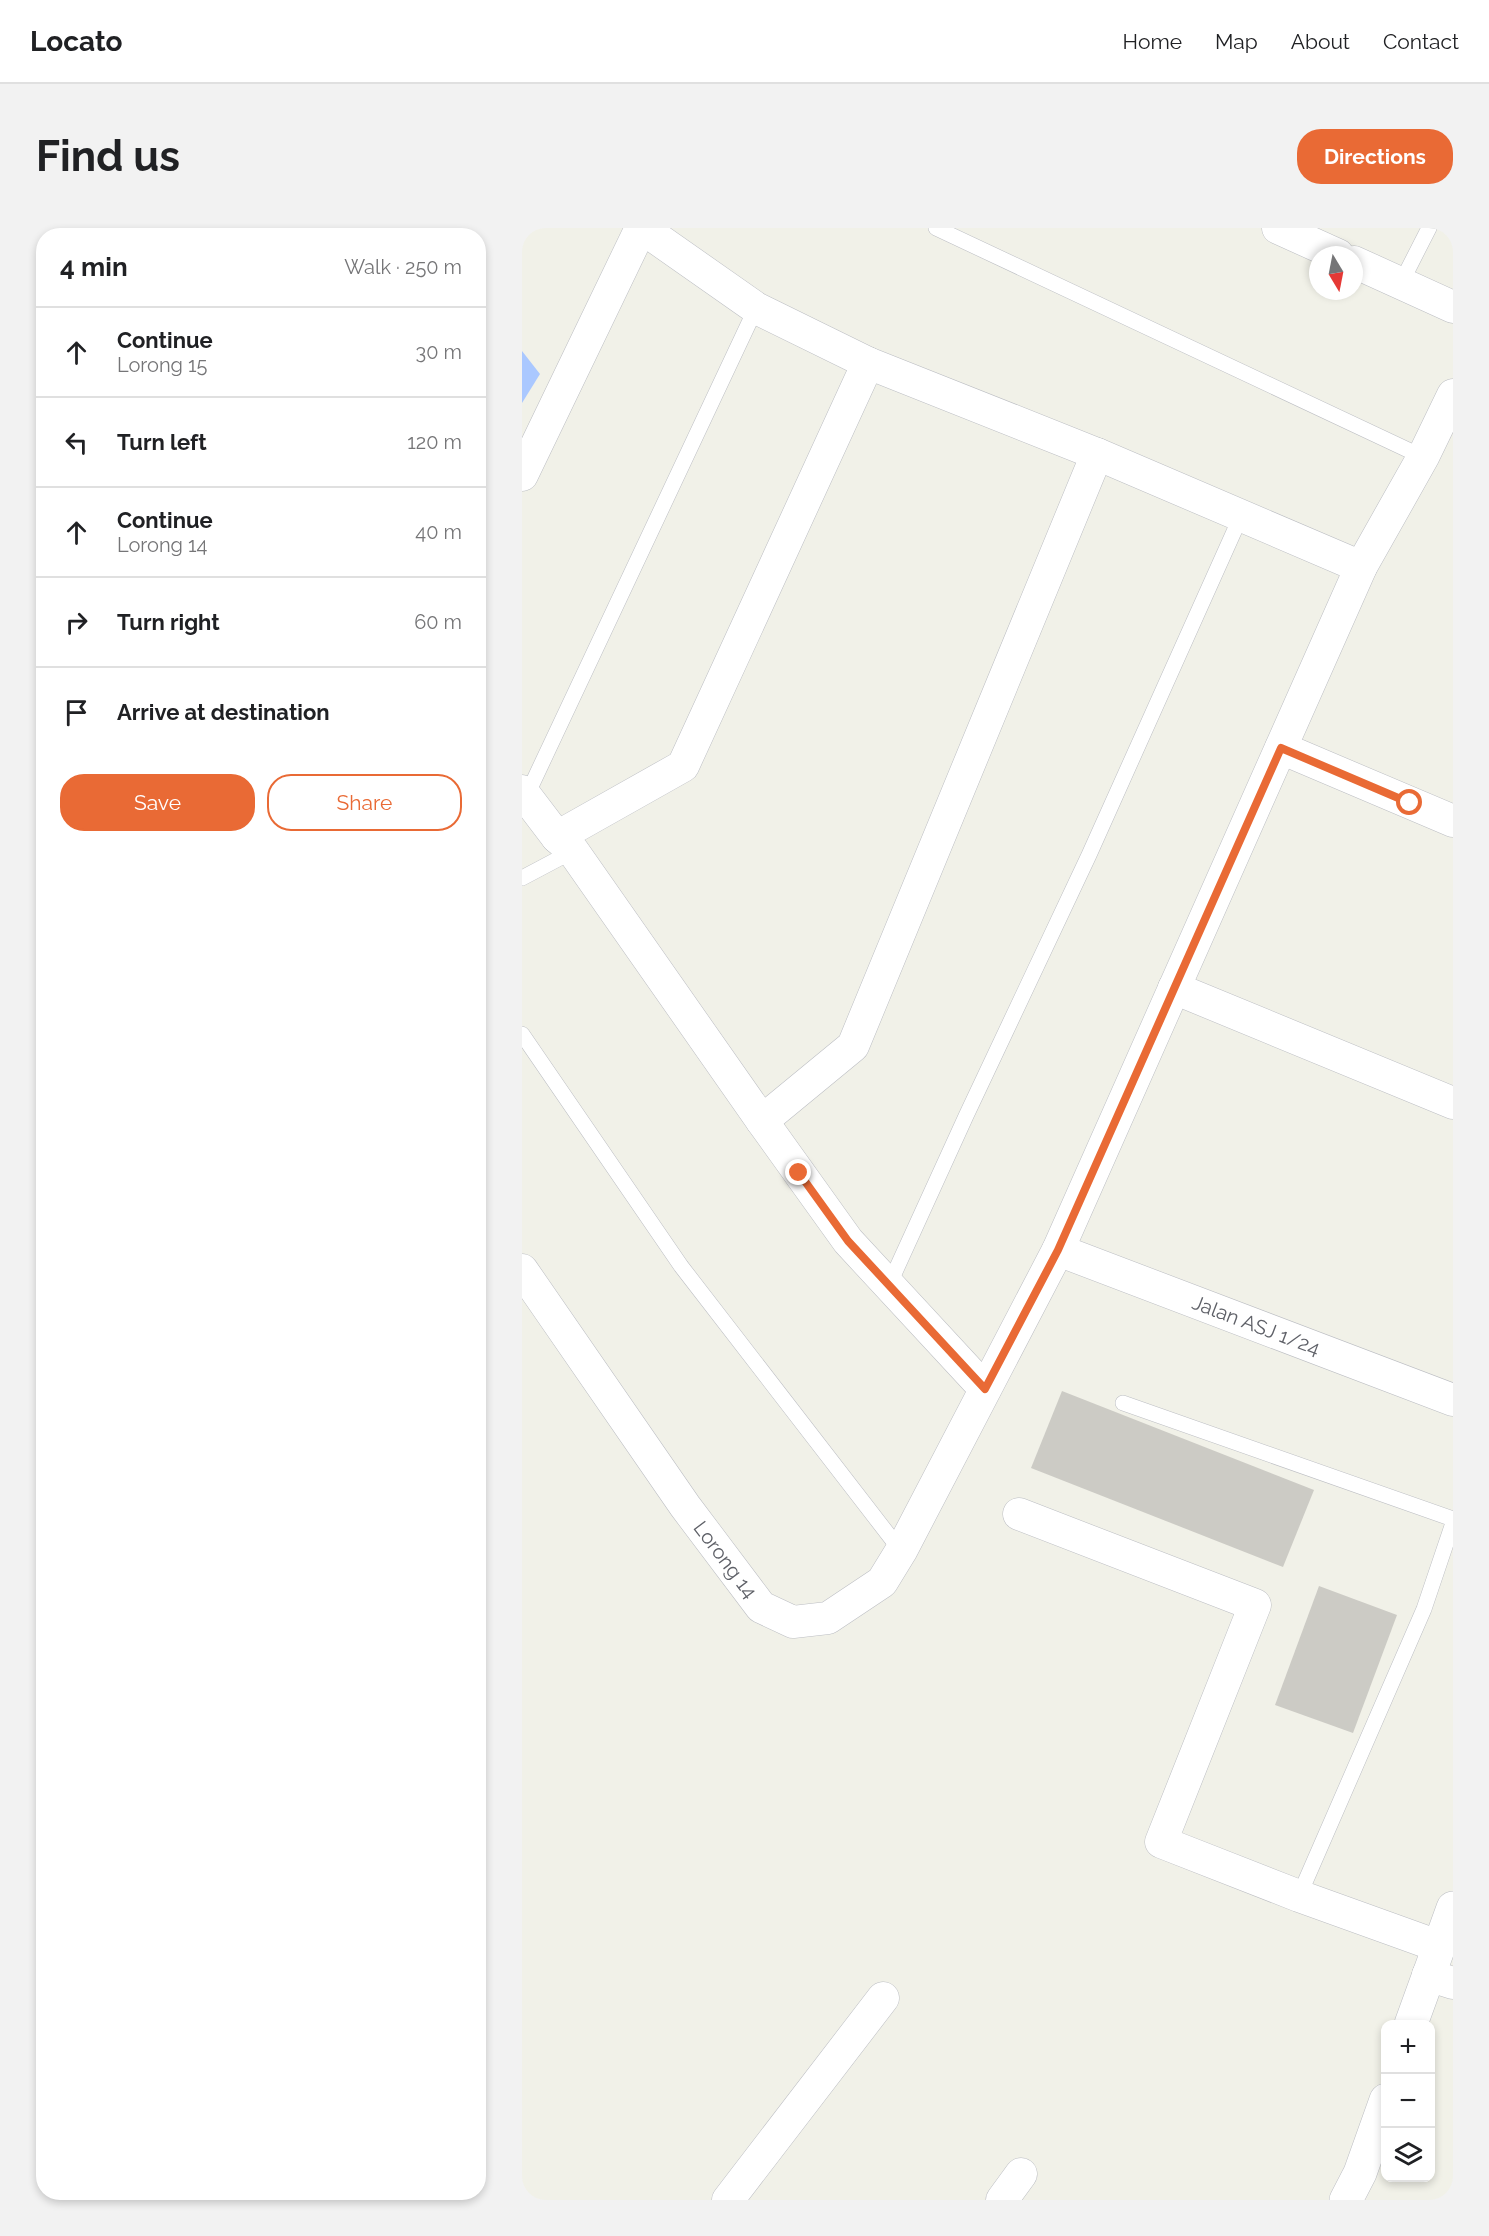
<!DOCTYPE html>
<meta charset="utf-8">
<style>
body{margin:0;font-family:Raleway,sans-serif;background:#f2f2f2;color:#202124}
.controls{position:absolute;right:18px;bottom:18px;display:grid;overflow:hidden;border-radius:12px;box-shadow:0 3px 9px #0003}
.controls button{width:54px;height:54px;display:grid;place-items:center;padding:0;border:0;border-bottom:2px solid #e0e0e0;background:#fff;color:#202124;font:30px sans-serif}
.compass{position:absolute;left:787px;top:18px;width:54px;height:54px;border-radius:50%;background:#fff;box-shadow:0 3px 9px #0003;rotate:170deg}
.stop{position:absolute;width:18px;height:18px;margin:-14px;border:4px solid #e96a35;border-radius:50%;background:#fff}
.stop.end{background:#e96a35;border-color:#fff;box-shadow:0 2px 6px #0008}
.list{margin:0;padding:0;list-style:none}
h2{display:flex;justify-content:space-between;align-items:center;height:78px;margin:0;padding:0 24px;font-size:26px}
h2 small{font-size:20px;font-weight:400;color:#757577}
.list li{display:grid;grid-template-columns:39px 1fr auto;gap:18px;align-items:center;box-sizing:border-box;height:90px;padding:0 24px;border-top:2px solid #e0e0e0}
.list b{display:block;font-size:22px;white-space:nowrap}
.list p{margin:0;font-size:20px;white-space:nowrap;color:#757577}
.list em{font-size:20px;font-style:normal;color:#757577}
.actions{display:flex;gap:12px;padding:18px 24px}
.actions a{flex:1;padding:14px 0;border:2px solid #e96a35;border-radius:24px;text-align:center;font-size:21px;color:#e96a35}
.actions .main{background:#e96a35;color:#fff}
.icon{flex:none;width:33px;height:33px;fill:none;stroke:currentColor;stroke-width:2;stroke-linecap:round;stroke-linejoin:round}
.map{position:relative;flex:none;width:931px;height:1972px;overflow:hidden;border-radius:24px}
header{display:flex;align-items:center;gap:36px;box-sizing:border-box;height:84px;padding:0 30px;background:#fff;border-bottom:2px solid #e0e0e0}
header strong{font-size:28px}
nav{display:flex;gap:33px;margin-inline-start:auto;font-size:21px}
.intro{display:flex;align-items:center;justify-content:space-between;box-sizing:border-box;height:144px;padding:0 36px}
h1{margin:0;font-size:42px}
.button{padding:15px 27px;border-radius:24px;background:#e96a35;color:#fff;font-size:21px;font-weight:700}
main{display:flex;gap:36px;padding:0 36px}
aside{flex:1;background:#fff;border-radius:24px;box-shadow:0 3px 9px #0003}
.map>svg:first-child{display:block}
</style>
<header>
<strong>Locato</strong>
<nav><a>Home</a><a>Map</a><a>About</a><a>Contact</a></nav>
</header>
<div class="intro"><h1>Find us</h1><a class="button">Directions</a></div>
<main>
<aside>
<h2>4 min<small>Walk · 250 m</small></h2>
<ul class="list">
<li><svg class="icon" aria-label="ahead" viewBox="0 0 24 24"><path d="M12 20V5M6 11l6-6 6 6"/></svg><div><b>Continue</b><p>Lorong 15</p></div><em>30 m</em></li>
<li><svg class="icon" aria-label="left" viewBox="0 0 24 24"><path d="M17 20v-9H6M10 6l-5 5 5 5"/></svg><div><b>Turn left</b></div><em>120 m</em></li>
<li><svg class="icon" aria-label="ahead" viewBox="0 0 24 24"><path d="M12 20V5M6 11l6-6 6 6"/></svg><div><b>Continue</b><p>Lorong 14</p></div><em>40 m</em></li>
<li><svg class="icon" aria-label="right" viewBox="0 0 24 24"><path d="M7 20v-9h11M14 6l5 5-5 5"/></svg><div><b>Turn right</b></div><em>60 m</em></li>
<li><svg class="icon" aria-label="arrive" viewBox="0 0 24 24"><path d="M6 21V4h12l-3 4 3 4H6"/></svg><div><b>Arrive at destination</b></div></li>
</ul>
<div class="actions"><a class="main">Save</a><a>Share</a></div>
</aside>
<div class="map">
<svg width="931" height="1972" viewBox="0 0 931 1972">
<rect width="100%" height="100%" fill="#f1f1e8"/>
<polygon fill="#aac8ff" points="0,123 18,146 0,175"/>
<g fill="#cccbc5">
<polygon points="540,1163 792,1262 761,1339 509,1240"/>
<polygon points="797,1358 875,1387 831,1505 753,1477"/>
</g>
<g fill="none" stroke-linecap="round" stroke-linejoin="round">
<defs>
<g id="service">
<polyline points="414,0 901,229"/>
<polyline points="879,55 907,0"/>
<polyline points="4,569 234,80"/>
<polyline points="0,650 51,623"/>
<polyline points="0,806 159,1038 379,1323"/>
<polyline points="367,1057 444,888 567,627 719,288"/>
<polyline points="601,1175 931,1291"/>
<polyline points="777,1668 902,1381 931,1295"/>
</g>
<g id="minor">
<polyline points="120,0 234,80 346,135 575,226 839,339"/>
<polyline points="756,0 816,27"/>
<polyline points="832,34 931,79"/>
<polyline points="0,247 119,0"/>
<polyline points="759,520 931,593"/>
<polyline points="0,563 35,609 51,623 240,893 326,1013 463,1161"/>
<polyline points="35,609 161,538 346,135"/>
<polyline points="652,760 931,875"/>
<polyline points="240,893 331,818 575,226"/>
<path id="s1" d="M 536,1022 L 931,1172"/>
<path id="s2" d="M 0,1042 L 163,1278 L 239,1379 L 271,1394 L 306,1390 L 360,1354 L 379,1323 L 536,1022 L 839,339 L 901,229 L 931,167"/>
<polyline points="497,1286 733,1377 639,1614 777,1668 916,1718"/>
<polyline points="906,1747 931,1755"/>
<polyline points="206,1972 361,1770"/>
<polyline points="480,1972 499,1946"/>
</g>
<g id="tertiary">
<polyline points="889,1796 931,1680"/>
<polyline points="824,1972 838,1945 864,1872"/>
</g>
</defs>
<use href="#service" stroke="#bcbec3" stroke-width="16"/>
<use href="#minor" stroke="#bcbec3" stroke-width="33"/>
<use href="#tertiary" stroke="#bcbec3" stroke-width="34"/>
<use href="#service" stroke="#fff" stroke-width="15"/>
<use href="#minor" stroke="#fff" stroke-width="32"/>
<use href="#tertiary" stroke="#fff" stroke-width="33"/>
</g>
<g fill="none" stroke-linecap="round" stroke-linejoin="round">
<polyline stroke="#e96a35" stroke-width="8" points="277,945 326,1013 463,1161 536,1022 759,520 888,575"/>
</g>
<g text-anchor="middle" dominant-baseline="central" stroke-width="4.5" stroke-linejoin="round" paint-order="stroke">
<g font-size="20" fill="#5f6168" stroke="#fff">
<text stroke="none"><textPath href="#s1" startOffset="212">Jalan ASJ 1/24</textPath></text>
<text stroke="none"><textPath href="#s2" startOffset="354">Lorong 14</textPath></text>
</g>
</g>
</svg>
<div class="controls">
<button>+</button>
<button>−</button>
<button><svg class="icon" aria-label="layers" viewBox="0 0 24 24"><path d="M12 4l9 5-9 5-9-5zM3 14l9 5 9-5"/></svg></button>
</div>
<svg class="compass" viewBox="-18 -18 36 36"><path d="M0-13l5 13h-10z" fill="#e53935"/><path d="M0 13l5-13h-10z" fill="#757577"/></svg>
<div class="stop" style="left:888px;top:575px"></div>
<div class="stop end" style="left:277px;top:945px"></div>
</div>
</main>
